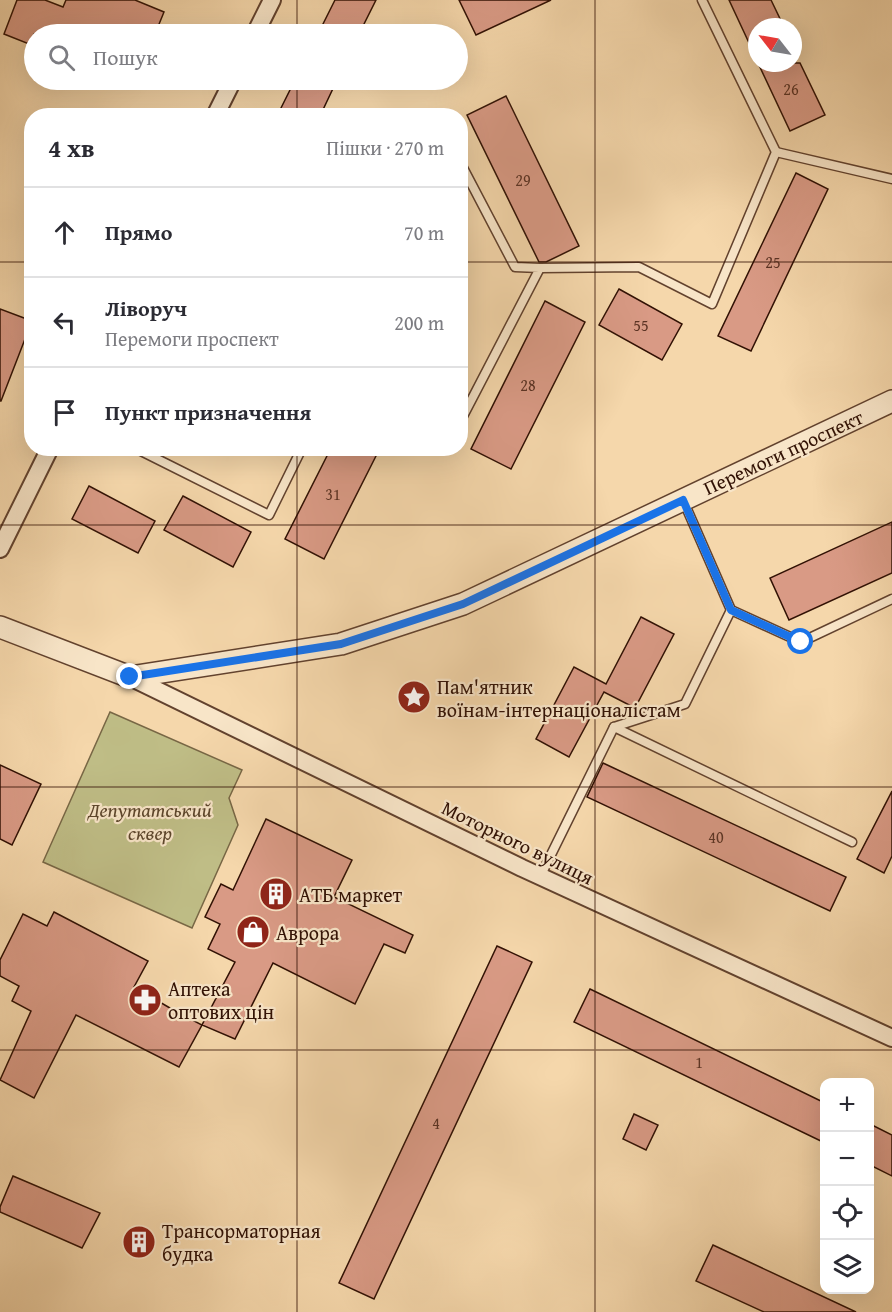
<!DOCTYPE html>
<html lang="uk">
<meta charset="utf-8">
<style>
body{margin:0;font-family:"Gentium Book Plus",serif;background:#f7f7f7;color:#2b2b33}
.controls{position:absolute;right:18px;bottom:18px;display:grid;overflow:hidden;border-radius:12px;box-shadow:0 6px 24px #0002}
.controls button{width:54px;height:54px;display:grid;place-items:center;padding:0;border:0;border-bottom:2px solid #e1e1e2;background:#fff;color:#2b2b33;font:30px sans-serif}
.compass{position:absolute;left:748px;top:18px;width:54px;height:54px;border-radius:50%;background:#fff;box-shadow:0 6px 24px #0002;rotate:301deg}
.stop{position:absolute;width:18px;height:18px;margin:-14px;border:4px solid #1a73e8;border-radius:50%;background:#fff}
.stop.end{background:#1a73e8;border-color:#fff;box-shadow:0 2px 6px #0008}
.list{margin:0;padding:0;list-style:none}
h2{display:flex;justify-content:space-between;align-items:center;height:78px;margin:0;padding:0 24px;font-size:26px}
h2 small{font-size:20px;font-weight:400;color:#7c7c81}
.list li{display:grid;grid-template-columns:39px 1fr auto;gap:18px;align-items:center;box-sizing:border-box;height:90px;padding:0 24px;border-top:2px solid #e1e1e2}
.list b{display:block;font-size:22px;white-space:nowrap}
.list p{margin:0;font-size:20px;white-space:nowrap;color:#7c7c81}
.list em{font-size:20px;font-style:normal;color:#7c7c81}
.icon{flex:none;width:33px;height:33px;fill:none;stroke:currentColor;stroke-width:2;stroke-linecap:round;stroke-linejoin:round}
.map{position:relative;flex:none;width:892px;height:1312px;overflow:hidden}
.search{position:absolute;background:#fff;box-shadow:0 6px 24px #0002;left:24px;top:24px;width:444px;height:66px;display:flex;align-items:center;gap:15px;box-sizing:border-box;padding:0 21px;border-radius:33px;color:#7c7c81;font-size:22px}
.panel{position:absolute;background:#fff;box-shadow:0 6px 24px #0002;left:24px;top:108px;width:444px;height:348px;border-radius:24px}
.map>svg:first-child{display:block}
</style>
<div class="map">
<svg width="892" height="1312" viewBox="0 0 892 1312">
<rect width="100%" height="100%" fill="#f5d7ab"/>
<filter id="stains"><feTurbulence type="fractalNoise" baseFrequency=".00333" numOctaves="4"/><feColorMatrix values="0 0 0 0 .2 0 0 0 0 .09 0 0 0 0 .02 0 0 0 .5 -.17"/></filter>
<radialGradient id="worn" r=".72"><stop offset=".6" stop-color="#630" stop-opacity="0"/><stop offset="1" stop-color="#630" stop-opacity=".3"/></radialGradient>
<polygon fill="#bfbd86" stroke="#786745" stroke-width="1.5" points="110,712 242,770 229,798 238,825 192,928 43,862"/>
<g fill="#d99a85" stroke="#311104" stroke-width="1.5">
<polygon points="17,0 45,0 63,7 66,0 135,0 164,12 155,34 34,34 34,46 4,34"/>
<polygon points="335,0 376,0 359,34 318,34"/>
<polygon points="459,0 551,0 476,35"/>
<polygon points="729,0 771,0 784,27 757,27 757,60"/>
<polygon points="758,63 800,63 825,115 790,131"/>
<polygon points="295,80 337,80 320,116 277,116"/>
<polygon points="506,96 579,246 546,262 539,262 467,115"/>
<polygon points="796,173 828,189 751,351 718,336"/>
<polygon points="619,289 682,324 662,360 599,325"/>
<polygon points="545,301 585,322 511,469 471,449"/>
<polygon points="0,309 32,321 1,401 0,401"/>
<polygon points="331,448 380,448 324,559 285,539"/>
<polygon points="89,486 155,521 138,553 72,519"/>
<polygon points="183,496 251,532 233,567 164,530"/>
<polygon points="892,522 892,573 789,620 770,578"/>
<polygon points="641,617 674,634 635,708 604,692 569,757 536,739 574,667 606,684"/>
<polygon points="603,763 846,877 830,911 587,797"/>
<polygon points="0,765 41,784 12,845 0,839"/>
<polygon points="892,791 892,856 884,873 857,859"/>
<polygon points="266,819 352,860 334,897 413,935 405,953 384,944 355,1004 273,963 235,1039 202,1025 235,962 208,949 220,924 205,917 221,884 233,890"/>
<polygon points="54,912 148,961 134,987 175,1011 202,1025 179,1067 76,1015 34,1098 0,1080 31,1011 12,1001 19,986 0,976 0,960 23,914 47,926"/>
<polygon points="497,946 532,962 374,1299 339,1283"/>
<polygon points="590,989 825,1103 825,1143 574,1022"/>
<polygon points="634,1114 658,1125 646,1150 623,1139"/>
<polygon points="870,1124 892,1135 892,1176 870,1165"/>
<polygon points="13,1176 100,1213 82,1248 0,1212 0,1207"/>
<polygon points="135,1230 150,1238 142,1254 127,1247"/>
<polygon points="713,1245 856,1312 764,1312 696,1281"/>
</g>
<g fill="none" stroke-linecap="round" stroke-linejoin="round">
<defs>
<g id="service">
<polyline points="776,152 892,179"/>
<polyline points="460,162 515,267 540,268 460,422"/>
<polyline points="540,268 639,267 712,304 776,152 702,0"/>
<polyline points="135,448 269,515 302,448"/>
<polyline points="731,610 801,642 892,599"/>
<polyline points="614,727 852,842"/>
<polyline points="540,877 614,727 685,704 731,610 683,500"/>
</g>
<g id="minor">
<polyline points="255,34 272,0"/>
<polyline points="215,116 233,80"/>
<polyline points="0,549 50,448"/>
<polyline points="130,677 522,868 892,1038"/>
</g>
<polyline id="tertiary" points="0,627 130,677 341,644 463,604 892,401"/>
</defs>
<use href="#service" stroke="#62422e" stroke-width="11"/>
<use href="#minor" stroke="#62422e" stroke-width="20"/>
<use href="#tertiary" stroke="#62422e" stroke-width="24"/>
<use href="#service" stroke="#f8e5c8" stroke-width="8"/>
<use href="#minor" stroke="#f8e5c8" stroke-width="16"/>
<use href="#tertiary" stroke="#f8e5c8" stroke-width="21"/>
</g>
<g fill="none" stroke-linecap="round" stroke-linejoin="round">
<polyline stroke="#1a73e8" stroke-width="8" points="130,677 341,644 463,604 683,500 731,610 801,642"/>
</g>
<path fill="none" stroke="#311104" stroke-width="1.5" stroke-opacity="0.55" d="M 297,0 L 297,34M 595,0 L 595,1312M 297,80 L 297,116M 0,262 L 32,262M 460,262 L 892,262M 297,448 L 297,1312M 0,525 L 892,525M 0,787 L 892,787M 0,1050 L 892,1050"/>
<defs>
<symbol id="sight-disc" viewBox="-11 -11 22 22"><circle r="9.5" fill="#8f2418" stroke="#f8e5c8"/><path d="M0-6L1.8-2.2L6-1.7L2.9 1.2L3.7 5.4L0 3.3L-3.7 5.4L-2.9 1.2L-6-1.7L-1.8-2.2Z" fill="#fff"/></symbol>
<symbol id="building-disc" viewBox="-11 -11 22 22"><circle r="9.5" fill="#8f2418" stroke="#f8e5c8"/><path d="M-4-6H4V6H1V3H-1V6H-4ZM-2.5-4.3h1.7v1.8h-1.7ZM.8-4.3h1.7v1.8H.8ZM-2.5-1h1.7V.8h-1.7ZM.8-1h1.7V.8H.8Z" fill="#fff"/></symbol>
<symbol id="shop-disc" viewBox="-11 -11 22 22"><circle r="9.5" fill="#8f2418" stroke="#f8e5c8"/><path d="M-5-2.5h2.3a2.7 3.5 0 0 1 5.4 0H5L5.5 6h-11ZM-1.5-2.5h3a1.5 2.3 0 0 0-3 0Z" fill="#fff"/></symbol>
<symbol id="pharmacy-disc" viewBox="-11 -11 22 22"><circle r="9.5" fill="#8f2418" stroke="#f8e5c8"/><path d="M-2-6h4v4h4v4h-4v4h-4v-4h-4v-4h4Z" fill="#fff"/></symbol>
</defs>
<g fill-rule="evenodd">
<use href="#sight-disc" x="395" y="678" width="38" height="38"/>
<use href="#building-disc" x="257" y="875" width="38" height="38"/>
<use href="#shop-disc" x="234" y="913" width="38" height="38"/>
<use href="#pharmacy-disc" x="126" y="981" width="38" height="38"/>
<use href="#building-disc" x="120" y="1223" width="38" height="38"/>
</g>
<g text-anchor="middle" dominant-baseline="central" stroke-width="4.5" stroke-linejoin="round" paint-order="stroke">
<g font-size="16" fill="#5b3324">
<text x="791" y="89">26</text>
<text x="523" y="180">29</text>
<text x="773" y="262">25</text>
<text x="641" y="325">55</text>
<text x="528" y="385">28</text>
<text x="333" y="494">31</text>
<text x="716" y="837">40</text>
<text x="699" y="1062">1</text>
<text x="436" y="1123">4</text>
</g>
<g font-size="20" fill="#311104" stroke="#f8e5c8">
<text transform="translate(783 452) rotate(-25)">Перемоги проспект</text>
<text transform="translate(518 842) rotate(26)">Моторного вулиця</text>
</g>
<g font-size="20" fill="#311104" stroke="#f8e5c8" text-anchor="start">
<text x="437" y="686">Пам'ятник<tspan x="437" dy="23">воїнам-інтернаціоналістам</tspan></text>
<text x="299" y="894">АТБ маркет</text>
<text x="276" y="932">Аврора</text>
<text x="168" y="988">Аптека<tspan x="168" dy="23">оптових цін</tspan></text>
<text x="162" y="1230">Трансорматорная<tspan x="162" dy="23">будка</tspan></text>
</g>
<g font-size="20" font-style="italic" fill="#5c452b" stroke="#f8e5c8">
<text x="150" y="809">Депутатський<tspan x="150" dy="23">сквер</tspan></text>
</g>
</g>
<rect width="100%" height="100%" filter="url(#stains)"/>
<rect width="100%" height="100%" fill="url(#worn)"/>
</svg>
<div class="controls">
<button>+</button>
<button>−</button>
<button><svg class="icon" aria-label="locate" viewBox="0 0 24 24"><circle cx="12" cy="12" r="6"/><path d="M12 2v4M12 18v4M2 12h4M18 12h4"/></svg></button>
<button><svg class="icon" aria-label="layers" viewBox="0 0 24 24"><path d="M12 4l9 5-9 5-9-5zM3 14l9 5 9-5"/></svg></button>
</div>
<svg class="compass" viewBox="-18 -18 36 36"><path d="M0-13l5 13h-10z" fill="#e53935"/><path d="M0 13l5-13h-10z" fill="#7c7c81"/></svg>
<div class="stop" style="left:801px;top:642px"></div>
<div class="stop end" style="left:130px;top:677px"></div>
<div class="search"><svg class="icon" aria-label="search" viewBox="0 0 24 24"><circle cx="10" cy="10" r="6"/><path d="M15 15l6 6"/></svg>Пошук</div>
<section class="panel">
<h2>4 хв<small>Пішки · 270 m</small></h2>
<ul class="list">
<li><svg class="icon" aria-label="ahead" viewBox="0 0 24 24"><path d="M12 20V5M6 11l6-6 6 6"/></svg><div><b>Прямо</b></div><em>70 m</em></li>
<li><svg class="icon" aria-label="left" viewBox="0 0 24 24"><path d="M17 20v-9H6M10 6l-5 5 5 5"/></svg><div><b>Ліворуч</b><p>Перемоги проспект</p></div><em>200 m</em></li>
<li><svg class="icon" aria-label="arrive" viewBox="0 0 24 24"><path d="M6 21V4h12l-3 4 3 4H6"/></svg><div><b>Пункт призначення</b></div></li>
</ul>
</section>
</div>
